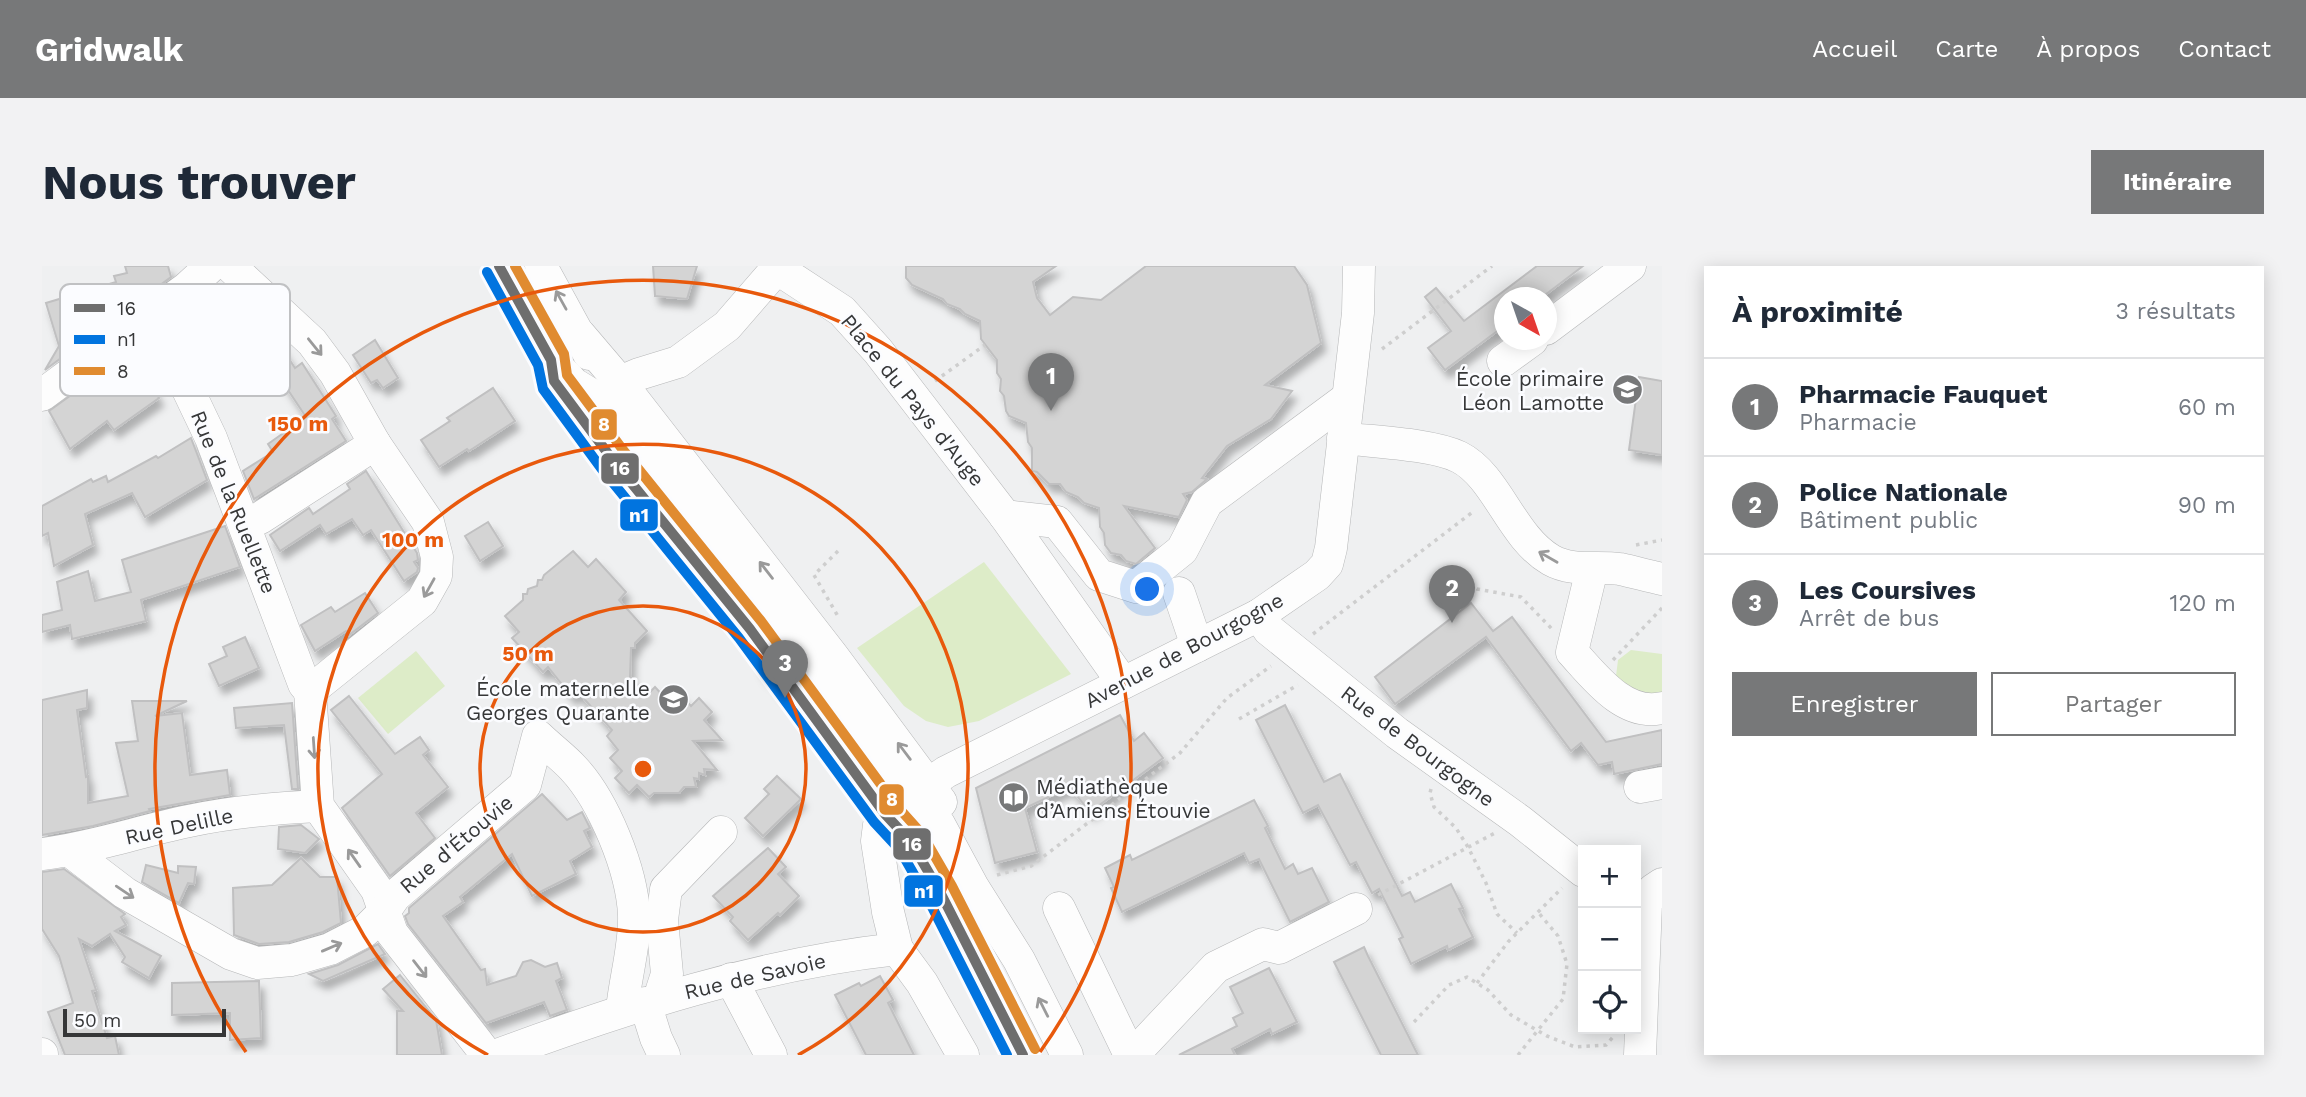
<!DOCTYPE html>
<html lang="fr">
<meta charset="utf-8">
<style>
body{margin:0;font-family:"Work Sans",sans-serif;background:#f2f2f3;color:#1f2937}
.controls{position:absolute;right:21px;bottom:21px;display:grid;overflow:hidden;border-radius:0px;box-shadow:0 4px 18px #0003}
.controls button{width:63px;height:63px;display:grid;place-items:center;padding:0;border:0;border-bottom:2px solid #e0e1e3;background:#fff;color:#1f2937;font:35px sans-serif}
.compass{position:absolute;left:1452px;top:21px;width:63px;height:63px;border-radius:50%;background:#fff;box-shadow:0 4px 18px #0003;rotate:140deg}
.scale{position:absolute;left:21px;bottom:18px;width:163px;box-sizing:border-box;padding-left:7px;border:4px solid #363738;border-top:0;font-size:19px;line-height:24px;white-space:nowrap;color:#363738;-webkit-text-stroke:5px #fbfcff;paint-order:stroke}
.you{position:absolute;left:1106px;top:324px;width:24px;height:24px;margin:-18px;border:5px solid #fff;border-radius:50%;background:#1a73e8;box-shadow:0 0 0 10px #1a73e833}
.badge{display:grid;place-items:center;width:46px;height:46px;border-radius:50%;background:#777879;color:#fff;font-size:23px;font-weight:700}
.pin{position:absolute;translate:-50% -58px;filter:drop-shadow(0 2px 4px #0008)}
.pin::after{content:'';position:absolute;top:37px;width:24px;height:21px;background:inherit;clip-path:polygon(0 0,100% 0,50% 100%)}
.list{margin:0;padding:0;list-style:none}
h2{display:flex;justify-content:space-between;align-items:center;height:91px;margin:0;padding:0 28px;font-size:30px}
h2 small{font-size:23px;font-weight:400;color:#747a83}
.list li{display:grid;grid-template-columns:46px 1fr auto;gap:21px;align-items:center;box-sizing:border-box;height:98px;padding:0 28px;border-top:2px solid #e0e1e3}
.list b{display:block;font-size:26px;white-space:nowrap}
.list p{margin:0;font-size:23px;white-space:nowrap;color:#747a83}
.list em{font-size:23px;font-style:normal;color:#747a83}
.actions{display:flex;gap:14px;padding:21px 28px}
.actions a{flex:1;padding:16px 0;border:2px solid #777879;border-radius:0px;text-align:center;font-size:24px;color:#777879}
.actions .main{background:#777879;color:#fff}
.icon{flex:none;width:38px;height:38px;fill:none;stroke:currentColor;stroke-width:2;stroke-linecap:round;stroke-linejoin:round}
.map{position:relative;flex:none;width:1620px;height:789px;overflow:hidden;border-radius:0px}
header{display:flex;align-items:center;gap:42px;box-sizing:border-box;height:98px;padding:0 35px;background:#777879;color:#fff}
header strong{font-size:33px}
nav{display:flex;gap:38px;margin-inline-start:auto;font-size:24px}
.intro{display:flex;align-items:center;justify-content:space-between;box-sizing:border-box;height:168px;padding:0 42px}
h1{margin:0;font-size:49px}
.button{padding:18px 32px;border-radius:0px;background:#777879;color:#fff;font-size:24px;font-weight:700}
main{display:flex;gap:42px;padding:0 42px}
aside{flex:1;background:#fff;border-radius:0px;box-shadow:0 4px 18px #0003}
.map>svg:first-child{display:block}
</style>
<header>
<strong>Gridwalk</strong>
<nav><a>Accueil</a><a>Carte</a><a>À propos</a><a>Contact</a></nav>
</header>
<div class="intro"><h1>Nous trouver</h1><a class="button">Itinéraire</a></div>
<main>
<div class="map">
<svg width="1620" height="789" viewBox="0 0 1620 789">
<defs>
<filter id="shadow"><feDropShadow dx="4.5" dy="8" stdDeviation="3.5" flood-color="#0004"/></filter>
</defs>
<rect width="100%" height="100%" fill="#eff0f1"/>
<g fill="#ddecc8">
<polygon points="942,296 1029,408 937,455 906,461 884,455 862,440 815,382"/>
<polygon points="1589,384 1620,388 1620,432 1573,418 1576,394"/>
<polygon points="374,385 403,420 346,468 316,432"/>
</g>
<g fill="#d4d4d4" stroke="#c0c0c1" stroke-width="2" filter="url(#shadow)">
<polygon points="83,0 126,0 129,11 76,50 67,53 64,45 21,58 35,80 3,104 17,80 4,37 74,16 72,10 85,7"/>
<polygon points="611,0 655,0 645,33 613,30"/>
<polygon points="864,0 1014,0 991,16 995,32 1008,49 1031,31 1059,34 1104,0 1252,0 1265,19 1279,77 1223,119 1250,125 1229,153 1185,180 1160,212 1165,213 1150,226 1141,228 1145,234 1137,251 1082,240 1113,282 1094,298 1084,295 1079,289 1069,287 1063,279 1062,267 1058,261 1057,242 1042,237 1036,231 1024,226 1018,218 1007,218 995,206 990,205 990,182 986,176 984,157 967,150 964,145 962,130 958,125 959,113 955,107 955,94 939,73 938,55 923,48 918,43 905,38 901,33 870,19 864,12"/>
<polygon points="1495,0 1541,0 1499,32 1462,32 1462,60 1403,104 1386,82 1409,65 1383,31 1394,22 1422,55"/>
<polygon points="202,54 211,68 225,59 253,102 260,97 294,150 290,153 304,175 212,233 201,205 231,186 226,178 264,151 238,112 234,114 229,105 214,115 185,73"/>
<polygon points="333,74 356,112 341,122 335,114 329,117 311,89"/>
<polygon points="103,76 121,113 109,120 117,132 72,164 65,155 28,183 7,145"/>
<polygon points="1597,111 1620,115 1620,189 1587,184"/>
<polygon points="451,122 473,155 427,185 425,183 397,201 379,174 408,155 405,152"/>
<polygon points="149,172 165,214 103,251 90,227 43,248 51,279 12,300 6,267 0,270 0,240 49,213 51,216 64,210 66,216 114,190 116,192"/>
<polygon points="324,205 375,287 376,294 372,296 376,302 375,306 362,315 329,264 321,269 310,253 284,268 278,259 238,285 228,269 267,242 271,248 308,223 305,218"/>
<polygon points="446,256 461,280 438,295 423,270"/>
<polygon points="183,260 198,301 99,334 104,355 30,373 28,359 0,366 0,349 20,344 15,316 46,305 53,335 89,326 80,294"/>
<polygon points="531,285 546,301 554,293 584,326 577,334 605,365 593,377 593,382 589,382 588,411 605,429 613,421 626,435 636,426 649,440 657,432 670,446 662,454 680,474 651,475 675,504 662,503 663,509 657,507 657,513 652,512 654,521 642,521 637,527 612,527 607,531 595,519 587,527 573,512 580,505 568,492 576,484 565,470 570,464 536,426 530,431 506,401 501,406 470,372 477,366 463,350 481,334 481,328 485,328 486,323 495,320 496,314 500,314 502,309"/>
<polygon points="323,327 336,347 307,369 304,365 273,385 259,359 289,341 293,346"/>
<polygon points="1429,337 1451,365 1470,351 1564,476 1620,464 1620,498 1572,508 1570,496 1556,499 1539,477 1529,485 1444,371 1353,438 1333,411"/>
<polygon points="203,371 217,402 177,420 167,398 185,390 181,381"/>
<polygon points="45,424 45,442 35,444 44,511 46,510 46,537 86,530 74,477 96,475 90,435 145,435 113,450 140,447 148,509 185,504 188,529 107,543 108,545 51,560 0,569 0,434"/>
<polygon points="307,430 353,488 378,471 387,484 381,489 406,521 374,547 393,572 348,610 300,542 340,508 289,444"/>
<polygon points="250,437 256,523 250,523 242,459 194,462 192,442"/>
<polygon points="1243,439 1282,516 1298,508 1360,630 1368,626 1373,636 1409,618 1421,642 1417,643 1431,671 1406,684 1405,680 1369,698 1357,673 1361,671 1337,623 1330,627 1314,596 1308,599 1276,539 1261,547 1214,454"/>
<polygon points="1078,449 1092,475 1102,467 1121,492 1048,546 1028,521 983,542 995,586 953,597 934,522"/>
<polygon points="735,510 759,533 721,570 703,552 727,528 722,523"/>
<polygon points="500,528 525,554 540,546 548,562 542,565 550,581 528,595 534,608 490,630 470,588 418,631 421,636 401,650 439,704 443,703 445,719 474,710 481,696 489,694 503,701 515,697 520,712 514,715 525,744 508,750 502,736 444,757 366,658 363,650 367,647 367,642"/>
<polygon points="1212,534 1226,560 1223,562 1243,603 1251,598 1256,608 1270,602 1287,636 1248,656 1217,593 1207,597 1202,587 1080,646 1069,622 1072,621 1063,602 1088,589 1090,594"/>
<polygon points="259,559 277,573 263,587 236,583 237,561"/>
<polygon points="726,582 744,601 736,608 757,630 738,649 736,647 706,674 688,655 691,651 671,630"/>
<polygon points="259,592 278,611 295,611 299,657 281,666 247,676 217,678 192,669 191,622 230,619"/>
<polygon points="104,599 136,607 136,600 154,601 152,618 146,617 137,637 100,616"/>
<polygon points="22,603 83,648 79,651 84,659 73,665 119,690 107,712 80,696 83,691 68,668 50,680 37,673 54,724 50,725 65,772 73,770 77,789 23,789 6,746 31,737 17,690 0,663 0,606"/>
<polygon points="336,678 343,688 281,715 267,708 296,699"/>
<polygon points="1322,681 1326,690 1376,789 1339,789 1292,696"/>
<polygon points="1227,702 1255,756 1230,768 1228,763 1190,783 1193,789 1137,789 1195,760 1191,752 1201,747 1188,721"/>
<polygon points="358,709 394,754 400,789 355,789 355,745 361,745 341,723"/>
<polygon points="838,710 851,734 846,737 872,789 824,789 793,729 817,717 819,720"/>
<polygon points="217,715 219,772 188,774 188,747 130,749 130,717"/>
</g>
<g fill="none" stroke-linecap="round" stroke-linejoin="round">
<defs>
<g id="minor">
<polyline points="188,0 270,76 293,107 333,178 386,256 395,291 394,310 380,335 268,425"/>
<polyline points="457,0 486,56 509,94 532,118 558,134 669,279 741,366 842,498 865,533 897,558 931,621 977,694 1025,789"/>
<polyline points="499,0 547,88"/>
<polyline points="736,3 800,45 836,85 963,250 1081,417"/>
<polyline points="109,49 118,65 169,172 262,418 268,425"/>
<polyline points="1504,63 1588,0"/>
<polyline points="538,69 578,116 790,389 899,536"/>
<polyline points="1461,95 1490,74"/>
<path d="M 511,109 L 512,115 C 575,201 645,280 709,365 C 763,435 810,511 869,576"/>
<polyline points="0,129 145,22 169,0"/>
<polyline points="564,129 578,116 597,108 636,96 685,60 737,0"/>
<path d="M 1301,172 C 1332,176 1390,178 1417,191 C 1455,210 1469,271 1509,294 C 1530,306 1556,300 1578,303 C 1592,306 1606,310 1620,313"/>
<polyline points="963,250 1015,256 1057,309 1094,321 1140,284 1165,236 1304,133"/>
<polyline points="218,252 333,178"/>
<path d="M 1550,303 L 1530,386 C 1552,410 1582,451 1620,442"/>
<polyline points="1137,327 1155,380"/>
<polyline points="1217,349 1227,364 1355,467 1478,555 1541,605"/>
<polyline points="268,425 276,540 335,624 350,667 445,789"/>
<polyline points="1598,521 1620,517"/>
<polyline points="867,556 869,576 898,626 981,789"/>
<path d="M 28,585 L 83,627 L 189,688 L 215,697 L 250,694 L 288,683 L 323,665 L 341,647 L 353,630 L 483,519 L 496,470 C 507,481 521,491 531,502 C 562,535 590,604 592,649 C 593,681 583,712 580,744"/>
<path d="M 0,588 C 50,582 98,565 147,555 C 189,546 233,542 276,540"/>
<polyline points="1017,642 1088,789"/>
<polyline points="855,683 846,646 835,575 837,559 843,548 904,506 1217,349 1275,309 1285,298 1289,282 1316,47 1317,0"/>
<polyline points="689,713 729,789"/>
<polyline points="617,733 625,708 620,654 624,623 679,566"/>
<polyline points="603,737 614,772 622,789"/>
<polyline points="0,788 0,789"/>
<path d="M 455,789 C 585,741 717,698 855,683 L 880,717 L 921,789"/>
<polyline points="1091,789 1174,701 1221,678 1237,682 1314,643"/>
<polyline points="1598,789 1604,638 1611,624 1620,618"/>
</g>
</defs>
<use href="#minor" stroke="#b6b7b8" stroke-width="33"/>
<g stroke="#cecece" stroke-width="3.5" stroke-dasharray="3.5 5" stroke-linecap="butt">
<polyline points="1340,83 1450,0"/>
<polyline points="893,115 943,79"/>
<polyline points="1594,279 1620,274"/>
<polyline points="796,285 772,309 797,352"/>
<polyline points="1405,306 1435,323 1479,331 1510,363"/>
<polyline points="1271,368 1432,245"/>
<polyline points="1571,394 1620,342"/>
<polyline points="1197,453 1256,419"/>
<polyline points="1389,523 1388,527 1392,541 1414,562 1426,581 1444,617 1455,648 1475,667"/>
<polyline points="955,609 989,600 1138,487 1185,432 1229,400"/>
<polyline points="1336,629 1453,567"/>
<polyline points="1435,717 1466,676 1520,622"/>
<polyline points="1372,756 1407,719 1425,711 1446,724 1469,749 1505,770 1533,781 1564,779 1571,771"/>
<polyline points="1476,789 1521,733 1525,698 1516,670 1496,646"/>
</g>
<use href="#minor" stroke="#fdfdfd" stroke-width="32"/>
<defs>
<polyline id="bus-1" points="457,0 509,94 512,115 570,193 708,363 843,548 869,576 898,626 981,789"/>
<polyline id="bus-2" points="445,6 496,99 501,123 559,202 697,372 832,556 858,584 886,633 965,789"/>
<polyline id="bus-3" points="473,0 522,88 525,109 581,184 719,355 854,539 880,568 910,620 993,783"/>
</defs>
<use href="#bus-1" stroke="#fbfcff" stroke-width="16"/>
<use href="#bus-2" stroke="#fbfcff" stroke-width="16"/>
<use href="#bus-3" stroke="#fbfcff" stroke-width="16"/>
<use href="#bus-1" stroke="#6e6e6e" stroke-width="10"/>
<use href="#bus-2" stroke="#0174df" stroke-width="10"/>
<use href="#bus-3" stroke="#e08b30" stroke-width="10"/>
</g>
<defs><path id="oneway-shaft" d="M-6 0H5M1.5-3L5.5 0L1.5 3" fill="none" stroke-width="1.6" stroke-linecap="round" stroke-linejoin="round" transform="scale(1.75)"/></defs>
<g stroke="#9a9a9a">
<use href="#oneway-shaft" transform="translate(519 34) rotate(-119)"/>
<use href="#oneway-shaft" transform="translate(273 81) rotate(51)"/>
<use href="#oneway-shaft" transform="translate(1506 291) rotate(-150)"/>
<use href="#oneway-shaft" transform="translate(724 304) rotate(-128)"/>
<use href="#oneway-shaft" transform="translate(387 322) rotate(119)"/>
<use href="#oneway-shaft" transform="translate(272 482) rotate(86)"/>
<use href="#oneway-shaft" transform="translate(862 485) rotate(-127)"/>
<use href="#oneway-shaft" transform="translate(312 592) rotate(-125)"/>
<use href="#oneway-shaft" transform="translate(83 626) rotate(34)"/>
<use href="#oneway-shaft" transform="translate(290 681) rotate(-23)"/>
<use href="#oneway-shaft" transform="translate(378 703) rotate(52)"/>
<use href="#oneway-shaft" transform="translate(1001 741) rotate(-117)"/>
</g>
<g fill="none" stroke="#e8590c" stroke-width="3.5">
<circle cx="601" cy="503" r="163"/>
<path d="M446 789A325 325 0 1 1 756 789"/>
<path d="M204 786A488 488 0 1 1 998 786"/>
</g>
<defs>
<symbol id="school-disc" viewBox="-11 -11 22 22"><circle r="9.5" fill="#777879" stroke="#fbfcff"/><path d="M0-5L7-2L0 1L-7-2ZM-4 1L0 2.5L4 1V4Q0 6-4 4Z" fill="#fff"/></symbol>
<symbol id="library-disc" viewBox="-11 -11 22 22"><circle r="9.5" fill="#777879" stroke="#fbfcff"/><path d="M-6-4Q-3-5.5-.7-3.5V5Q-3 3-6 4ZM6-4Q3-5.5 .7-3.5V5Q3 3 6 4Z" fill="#fff"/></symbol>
</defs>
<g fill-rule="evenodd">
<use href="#school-disc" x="1568" y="106" width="35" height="35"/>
<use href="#school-disc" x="614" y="416" width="35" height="35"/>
<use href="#library-disc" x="954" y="514" width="35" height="35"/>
</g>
<g text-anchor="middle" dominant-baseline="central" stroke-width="5" stroke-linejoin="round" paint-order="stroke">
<g font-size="21" fill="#363738" stroke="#fbfcff" text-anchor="end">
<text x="1562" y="112">École primaire<tspan x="1562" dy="24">Léon Lamotte</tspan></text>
<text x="608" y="422">École maternelle<tspan x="608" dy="24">Georges Quarante</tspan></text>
<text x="994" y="520" text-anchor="start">Médiathèque<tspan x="994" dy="24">d’Amiens Étouvie</tspan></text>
</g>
<g font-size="21" fill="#363738" stroke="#fbfcff">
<text transform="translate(871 134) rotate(51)">Place du Pays d'Auge</text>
<text transform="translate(192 236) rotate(68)">Rue de la Ruellette</text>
<text transform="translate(1142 384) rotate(-28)">Avenue de Bourgogne</text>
<text transform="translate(1376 480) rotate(37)">Rue de Bourgogne</text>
<text transform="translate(137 560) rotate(-12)">Rue Delille</text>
<text transform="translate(414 578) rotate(-40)">Rue d'Étouvie</text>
<text transform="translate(713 710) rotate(-13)">Rue de Savoie</text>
</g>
</g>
<rect x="18" y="18" width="230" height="112" rx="10" fill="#fbfcff" stroke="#c0c1c3" stroke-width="2"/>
<rect x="32" y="38" width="31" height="8" fill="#6e6e6e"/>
<rect x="32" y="69" width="31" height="9" fill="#0174df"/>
<rect x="32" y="101" width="31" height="8" fill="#e08b30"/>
<g font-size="19" fill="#363738">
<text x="75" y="49">16</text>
<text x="75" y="80">n1</text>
<text x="75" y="112">8</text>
</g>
<circle cx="601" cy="503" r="10" fill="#e8590c" stroke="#fbfcff" stroke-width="3.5"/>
<g font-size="21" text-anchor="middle" font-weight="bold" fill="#e8590c" stroke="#fbfcff" stroke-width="5" stroke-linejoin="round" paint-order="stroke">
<text x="256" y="165">150 m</text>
<text x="371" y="281">100 m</text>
<text x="486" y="395">50 m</text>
</g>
<g stroke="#fbfcff" stroke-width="2.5">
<rect x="548" y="142" width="28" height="33" rx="7" fill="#e08b30"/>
<rect x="558" y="186" width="40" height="33" rx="7" fill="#6e6e6e"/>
<rect x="577" y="232" width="40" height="34" rx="7" fill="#0174df"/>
<rect x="836" y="517" width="27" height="33" rx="7" fill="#e08b30"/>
<rect x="850" y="561" width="40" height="34" rx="7" fill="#6e6e6e"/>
<rect x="861" y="608" width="41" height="34" rx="7" fill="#0174df"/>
</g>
<g font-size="19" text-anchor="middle" font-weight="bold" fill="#fff">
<text x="562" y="165">8</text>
<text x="578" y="209">16</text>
<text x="597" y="256">n1</text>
<text x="850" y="540">8</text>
<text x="870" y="585">16</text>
<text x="882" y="632">n1</text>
</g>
</svg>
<div class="controls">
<button>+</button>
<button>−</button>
<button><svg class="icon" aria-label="locate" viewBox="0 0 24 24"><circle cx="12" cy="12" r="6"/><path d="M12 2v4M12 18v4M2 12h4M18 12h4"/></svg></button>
</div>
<svg class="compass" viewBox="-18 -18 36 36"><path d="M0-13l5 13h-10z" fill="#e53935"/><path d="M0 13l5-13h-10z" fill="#747a83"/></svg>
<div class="scale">50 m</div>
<div class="you"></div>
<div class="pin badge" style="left:1009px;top:145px">1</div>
<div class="pin badge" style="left:1410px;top:357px">2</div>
<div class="pin badge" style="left:743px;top:432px">3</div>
</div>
<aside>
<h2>À proximité<small>3 résultats</small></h2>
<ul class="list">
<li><span class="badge">1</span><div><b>Pharmacie Fauquet</b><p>Pharmacie</p></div><em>60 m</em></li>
<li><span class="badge">2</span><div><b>Police Nationale</b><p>Bâtiment public</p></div><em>90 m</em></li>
<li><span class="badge">3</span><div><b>Les Coursives</b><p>Arrêt de bus</p></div><em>120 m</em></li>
</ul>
<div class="actions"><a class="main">Enregistrer</a><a>Partager</a></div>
</aside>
</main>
